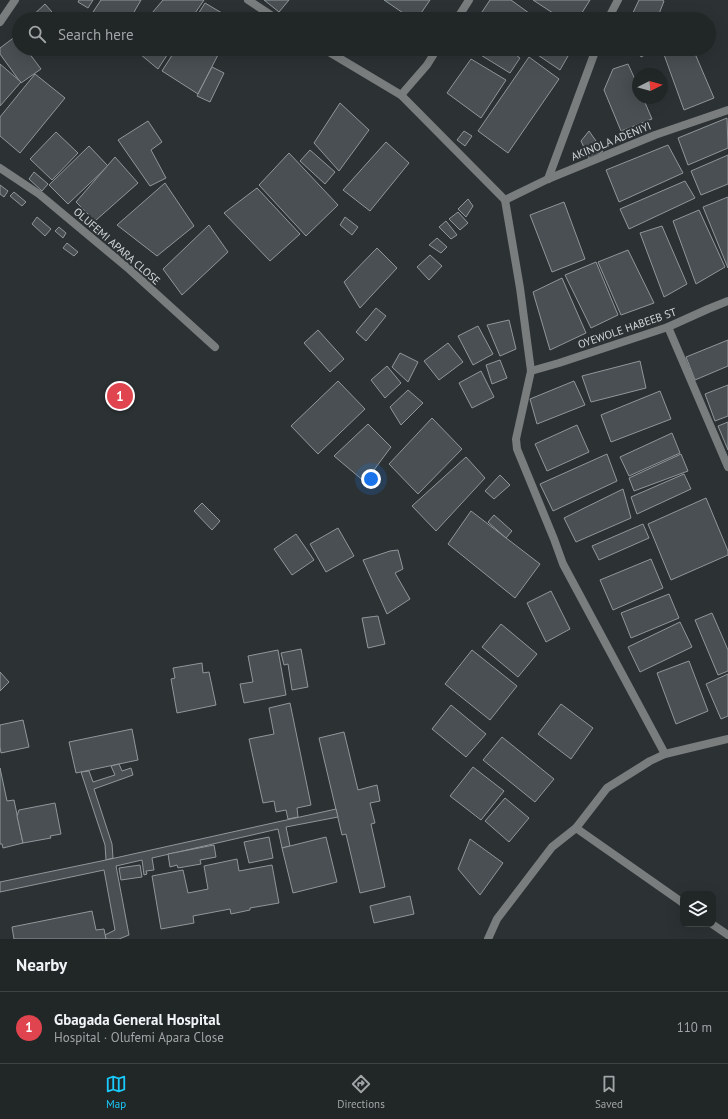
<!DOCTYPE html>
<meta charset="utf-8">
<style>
body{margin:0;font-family:"PT Sans",sans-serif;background:#2d3233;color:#f1f3f6}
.controls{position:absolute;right:12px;bottom:12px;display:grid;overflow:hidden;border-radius:8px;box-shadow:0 4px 16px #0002}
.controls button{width:36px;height:36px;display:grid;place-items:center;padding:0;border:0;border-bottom:1px solid #3e4344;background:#212627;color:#f1f3f6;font:20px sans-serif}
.compass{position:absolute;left:632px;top:68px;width:36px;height:36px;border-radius:50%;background:#212627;box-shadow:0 4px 16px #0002;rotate:84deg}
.you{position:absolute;left:371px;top:479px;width:14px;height:14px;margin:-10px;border:3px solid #fff;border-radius:50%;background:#1a73e8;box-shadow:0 0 0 6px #1a73e833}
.badge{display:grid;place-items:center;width:26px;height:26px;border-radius:50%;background:#1acafc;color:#fff;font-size:13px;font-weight:700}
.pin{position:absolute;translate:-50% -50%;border:2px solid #fff;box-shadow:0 1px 4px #0006}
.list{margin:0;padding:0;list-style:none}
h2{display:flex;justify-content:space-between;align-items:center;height:52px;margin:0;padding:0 16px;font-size:17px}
h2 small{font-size:13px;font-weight:400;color:#a2a5a7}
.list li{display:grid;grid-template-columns:26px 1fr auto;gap:12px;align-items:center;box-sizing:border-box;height:72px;padding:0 16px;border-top:1px solid #3e4344}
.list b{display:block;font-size:15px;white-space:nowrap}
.list p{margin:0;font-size:13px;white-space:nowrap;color:#a2a5a7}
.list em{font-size:13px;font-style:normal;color:#a2a5a7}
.icon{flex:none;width:22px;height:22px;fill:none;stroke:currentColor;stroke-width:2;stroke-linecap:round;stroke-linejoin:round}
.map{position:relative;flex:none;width:728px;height:939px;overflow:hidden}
.search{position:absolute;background:#212627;box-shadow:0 4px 16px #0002;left:12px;right:12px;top:12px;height:44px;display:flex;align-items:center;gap:10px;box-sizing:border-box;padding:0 14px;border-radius:22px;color:#a2a5a7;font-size:15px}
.sheet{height:124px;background:#212627}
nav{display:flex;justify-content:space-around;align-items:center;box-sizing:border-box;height:56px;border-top:1px solid #3e4344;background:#212627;font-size:11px;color:#a2a5a7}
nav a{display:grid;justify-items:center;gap:2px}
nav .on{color:#1acafc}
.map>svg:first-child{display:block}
</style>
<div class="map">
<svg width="728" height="939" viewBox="0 0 728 939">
<rect width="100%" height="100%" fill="#2c3234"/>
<g fill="#494f52" stroke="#90979a">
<polygon points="79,0 93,0 88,8 78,2"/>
<polygon points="101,0 141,0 130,19 97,19 91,15"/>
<polygon points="163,0 204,0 191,19 147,19"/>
<polygon points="264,0 289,0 279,12"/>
<polygon points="384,0 430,0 417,19 412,19"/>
<polygon points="490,0 511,0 533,16 532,19 480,19 478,18"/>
<polygon points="533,0 590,0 578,19 562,19"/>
<polygon points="639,0 662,0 664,1 657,19 630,19"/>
<polygon points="205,3 232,19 195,19"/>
<polygon points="45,4 58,19 29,19"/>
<polygon points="16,36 19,40 19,49 26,49 41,69 21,83 0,54 0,48"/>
<polygon points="134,49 171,49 158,69"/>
<polygon points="176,49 221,49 198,94 162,71"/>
<polygon points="471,49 508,49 520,58 510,73"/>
<polygon points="529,49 572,49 560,70"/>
<polygon points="637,49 656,49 641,57"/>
<polygon points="662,49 693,49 714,98 684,110"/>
<polygon points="529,57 559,79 508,153 478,131"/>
<polygon points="471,59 506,80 481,118 447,93"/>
<polygon points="0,64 21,82 0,106"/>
<polygon points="628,64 638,86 638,98 643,98 652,119 621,131 604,90 613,69"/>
<polygon points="212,67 224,73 210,102 197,96"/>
<polygon points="35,74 65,98 20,153 0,136 0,117"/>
<polygon points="340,103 369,130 339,171 314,143"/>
<polygon points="727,118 728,148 688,165 678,138"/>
<polygon points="148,121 162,142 151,150 166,178 150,186 118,140"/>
<polygon points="464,131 472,136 465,146 457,140"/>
<polygon points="589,131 603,151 590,160 581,141"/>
<polygon points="56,132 78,153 52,180 30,159"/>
<polygon points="386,142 409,163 370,211 343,190"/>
<polygon points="668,145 683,173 619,202 606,170"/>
<polygon points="89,146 108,166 68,204 49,185"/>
<polygon points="310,150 335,172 325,184 300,161"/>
<polygon points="289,153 338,205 306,236 259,185"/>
<polygon points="728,155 728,184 701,195 691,171"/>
<polygon points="115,157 138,183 95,221 76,202"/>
<polygon points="34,172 48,184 42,191 29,179"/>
<polygon points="685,181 695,198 629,229 620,209"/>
<polygon points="165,183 194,226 157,256 117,225"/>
<polygon points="0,185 8,191 4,197 0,194"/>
<polygon points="257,188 300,234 270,261 224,213"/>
<polygon points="14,192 26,202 22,206 10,196"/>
<polygon points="728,197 728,268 703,207"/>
<polygon points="468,199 473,206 466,217 458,209"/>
<polygon points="564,202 585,259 552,272 530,215"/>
<polygon points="699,210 725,267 696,284 673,221"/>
<polygon points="458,212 468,223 460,230 449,219"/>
<polygon points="37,217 51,229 45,236 32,224"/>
<polygon points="345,217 358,227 352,235 340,225"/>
<polygon points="446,221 457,235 451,239 439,227"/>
<polygon points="209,225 228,252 182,295 163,269"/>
<polygon points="662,226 687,284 664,297 640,233"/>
<polygon points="59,227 66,233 63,238 55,231"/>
<polygon points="437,238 447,247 441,253 429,245"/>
<polygon points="67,243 78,252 74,256 63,248"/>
<polygon points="377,248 397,268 360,308 344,282"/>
<polygon points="628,250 654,303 621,315 598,262"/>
<polygon points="430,255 442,266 429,280 417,267"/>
<polygon points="596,262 618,315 591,328 565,275"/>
<polygon points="562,278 586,333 550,350 533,292"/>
<polygon points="376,308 386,316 366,341 356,332"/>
<polygon points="509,320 516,349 500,356 487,325"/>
<polygon points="478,326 493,354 473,365 458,336"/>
<polygon points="318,330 344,359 330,372 304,343"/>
<polygon points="728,340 728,366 695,380 686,357"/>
<polygon points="448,343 463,362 439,380 424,361"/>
<polygon points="400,353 418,362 408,382 392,367"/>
<polygon points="500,360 507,378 492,384 486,365"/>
<polygon points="640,361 646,388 591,402 582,376"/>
<polygon points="387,366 401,383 385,398 371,380"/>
<polygon points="481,371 494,397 472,408 459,383"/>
<polygon points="338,381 365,409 318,454 291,426"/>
<polygon points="574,381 585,405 537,424 530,399"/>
<polygon points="728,385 728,416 715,421 705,394"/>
<polygon points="408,390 423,403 401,425 390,407"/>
<polygon points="660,391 671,419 611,442 601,415"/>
<polygon points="432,418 462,449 418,494 389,464"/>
<polygon points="728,422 728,450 718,426"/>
<polygon points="368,424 391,447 365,482 334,456"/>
<polygon points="577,425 589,452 547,471 535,444"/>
<polygon points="672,433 680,453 629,476 620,457"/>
<polygon points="607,454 617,481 553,511 540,484"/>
<polygon points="681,454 688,471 634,491 629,478"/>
<polygon points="466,457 485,478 436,531 412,506"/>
<polygon points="684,474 691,489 637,514 631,497"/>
<polygon points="500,475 510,485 494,499 485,491"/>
<polygon points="623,489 631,518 576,542 564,518"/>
<polygon points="706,498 728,551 728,555 671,580 648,524"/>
<polygon points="202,503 220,521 212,530 194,511"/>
<polygon points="471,511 540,564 515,598 448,544"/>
<polygon points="494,515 512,531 506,538 488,522"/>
<polygon points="643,524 649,538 599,560 592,546"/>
<polygon points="338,528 354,556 326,572 310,544"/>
<polygon points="296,534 314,560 292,575 274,549"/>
<polygon points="398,550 403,569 395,573 410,599 387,614 363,560 390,551"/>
<polygon points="651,559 663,588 613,610 600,580"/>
<polygon points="551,591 570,629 546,642 527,603"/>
<polygon points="669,594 679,618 631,638 621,613"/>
<polygon points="712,613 728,650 728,671 718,675 695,620"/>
<polygon points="378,616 385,644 368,648 362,618"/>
<polygon points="680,622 692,647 640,672 628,647"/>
<polygon points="501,624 537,654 518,677 482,647"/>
<polygon points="301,649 308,687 292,690 288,664 284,665 281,653"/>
<polygon points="278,650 286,695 244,703 240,684 253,682 248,656"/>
<polygon points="472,650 517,686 490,720 445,684"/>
<polygon points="689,661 708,711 676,724 657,673"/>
<polygon points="202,663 203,673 209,672 216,705 177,713 171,679 175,678 173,668"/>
<polygon points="0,672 9,682 0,691"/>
<polygon points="728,674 728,716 721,719 706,684"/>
<polygon points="290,703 311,805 297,808 298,817 288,819 286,810 276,812 274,801 263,803 249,739 274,734 269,708"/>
<polygon points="561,704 593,728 571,759 538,734"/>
<polygon points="451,705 486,734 466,757 432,729"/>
<polygon points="23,720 29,747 1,753 0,747 0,725"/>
<polygon points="132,729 138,760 76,773 69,742"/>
<polygon points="344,732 358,790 377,785 380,801 370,803 375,823 371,824 385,887 360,893 346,834 342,835 319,738"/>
<polygon points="502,737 554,779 535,802 483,760"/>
<polygon points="119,764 122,771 131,768 133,775 94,789 112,844 113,858 106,860 105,845 81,772 89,771 93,782 115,775 111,766"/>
<polygon points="473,767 504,791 481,820 450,796"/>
<polygon points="0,768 7,801 14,800 23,843 3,848 2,844 0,844"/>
<polygon points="505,798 529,818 509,842 485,821"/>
<polygon points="55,803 61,834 50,836 51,838 23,843 17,816 19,810"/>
<polygon points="336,809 338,817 286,827 290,846 282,848 278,829 152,858 154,870 146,871 147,874 144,875 142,860 116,866 129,935 119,939 106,939 105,935 115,930 104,870 0,892 0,882 106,860"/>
<polygon points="269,837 273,858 249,863 244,842"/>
<polygon points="326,837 337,882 293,893 282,848"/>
<polygon points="470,839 503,863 480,895 458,869"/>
<polygon points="214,845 216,857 200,860 201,864 178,868 177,865 170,867 168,854"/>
<polygon points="237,859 239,871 272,865 279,903 250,908 250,910 231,914 230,909 193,916 194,923 161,929 152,876 183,870 188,893 208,889 204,866"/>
<polygon points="140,865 142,877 121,880 119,868"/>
<polygon points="410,896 414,914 374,923 370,906"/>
<polygon points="92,911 96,930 104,929 106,939 14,939 12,927"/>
</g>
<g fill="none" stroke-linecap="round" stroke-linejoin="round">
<g stroke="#797d7e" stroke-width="8">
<polyline points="248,0 277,19"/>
<polyline points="457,19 469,0"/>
<polyline points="608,19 618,0"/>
<polyline points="0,22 15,0"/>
<polyline points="324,49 401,95 505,200 520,288 531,371 516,439 517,449 554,539 563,564 665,754"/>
<polyline points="401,95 427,65 437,49"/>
<polyline points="0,168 39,194 129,269 215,347"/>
<polyline points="548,179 596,49"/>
<polyline points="505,200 548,179 655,135 728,110"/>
<polyline points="668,327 728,467"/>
<polyline points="531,371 559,363 668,327 708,309 728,301"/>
<polyline points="576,828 683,903"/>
<polyline points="712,924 728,935"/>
<polyline points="488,939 497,919 552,847 576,828 607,788 650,761 665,754 728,739"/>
</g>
</g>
<g text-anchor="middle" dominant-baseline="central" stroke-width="4" stroke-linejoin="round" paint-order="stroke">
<g font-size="11" fill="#d3d7d9" stroke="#2c3234">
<text transform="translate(611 141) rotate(-22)">AKINOLA ADENIYI</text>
<text transform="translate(117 246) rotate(41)">OLUFEMI APARA CLOSE</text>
<text transform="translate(627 328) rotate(-19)">OYEWOLE HABEEB ST</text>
</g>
</g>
</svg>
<div class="controls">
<button><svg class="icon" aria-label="layers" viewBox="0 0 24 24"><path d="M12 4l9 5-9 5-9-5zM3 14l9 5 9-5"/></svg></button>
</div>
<svg class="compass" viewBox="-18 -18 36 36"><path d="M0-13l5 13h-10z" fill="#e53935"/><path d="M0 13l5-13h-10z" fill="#a2a5a7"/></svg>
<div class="you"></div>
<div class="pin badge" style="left:120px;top:396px;background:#e0444e">1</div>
<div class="search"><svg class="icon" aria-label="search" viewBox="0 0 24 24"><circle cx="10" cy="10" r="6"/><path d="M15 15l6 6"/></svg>Search here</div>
</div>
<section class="sheet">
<h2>Nearby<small></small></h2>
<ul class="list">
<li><span class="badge" style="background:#e0444e">1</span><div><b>Gbagada General Hospital</b><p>Hospital · Olufemi Apara Close</p></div><em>110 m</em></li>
</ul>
</section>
<nav>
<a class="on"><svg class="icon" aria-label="map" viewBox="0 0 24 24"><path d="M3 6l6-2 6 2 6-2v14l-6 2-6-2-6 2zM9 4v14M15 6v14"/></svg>Map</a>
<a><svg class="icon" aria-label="directions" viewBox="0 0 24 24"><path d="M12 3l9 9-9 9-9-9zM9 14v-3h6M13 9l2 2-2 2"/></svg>Directions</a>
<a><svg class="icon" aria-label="saved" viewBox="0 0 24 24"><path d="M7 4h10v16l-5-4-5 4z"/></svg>Saved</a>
</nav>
